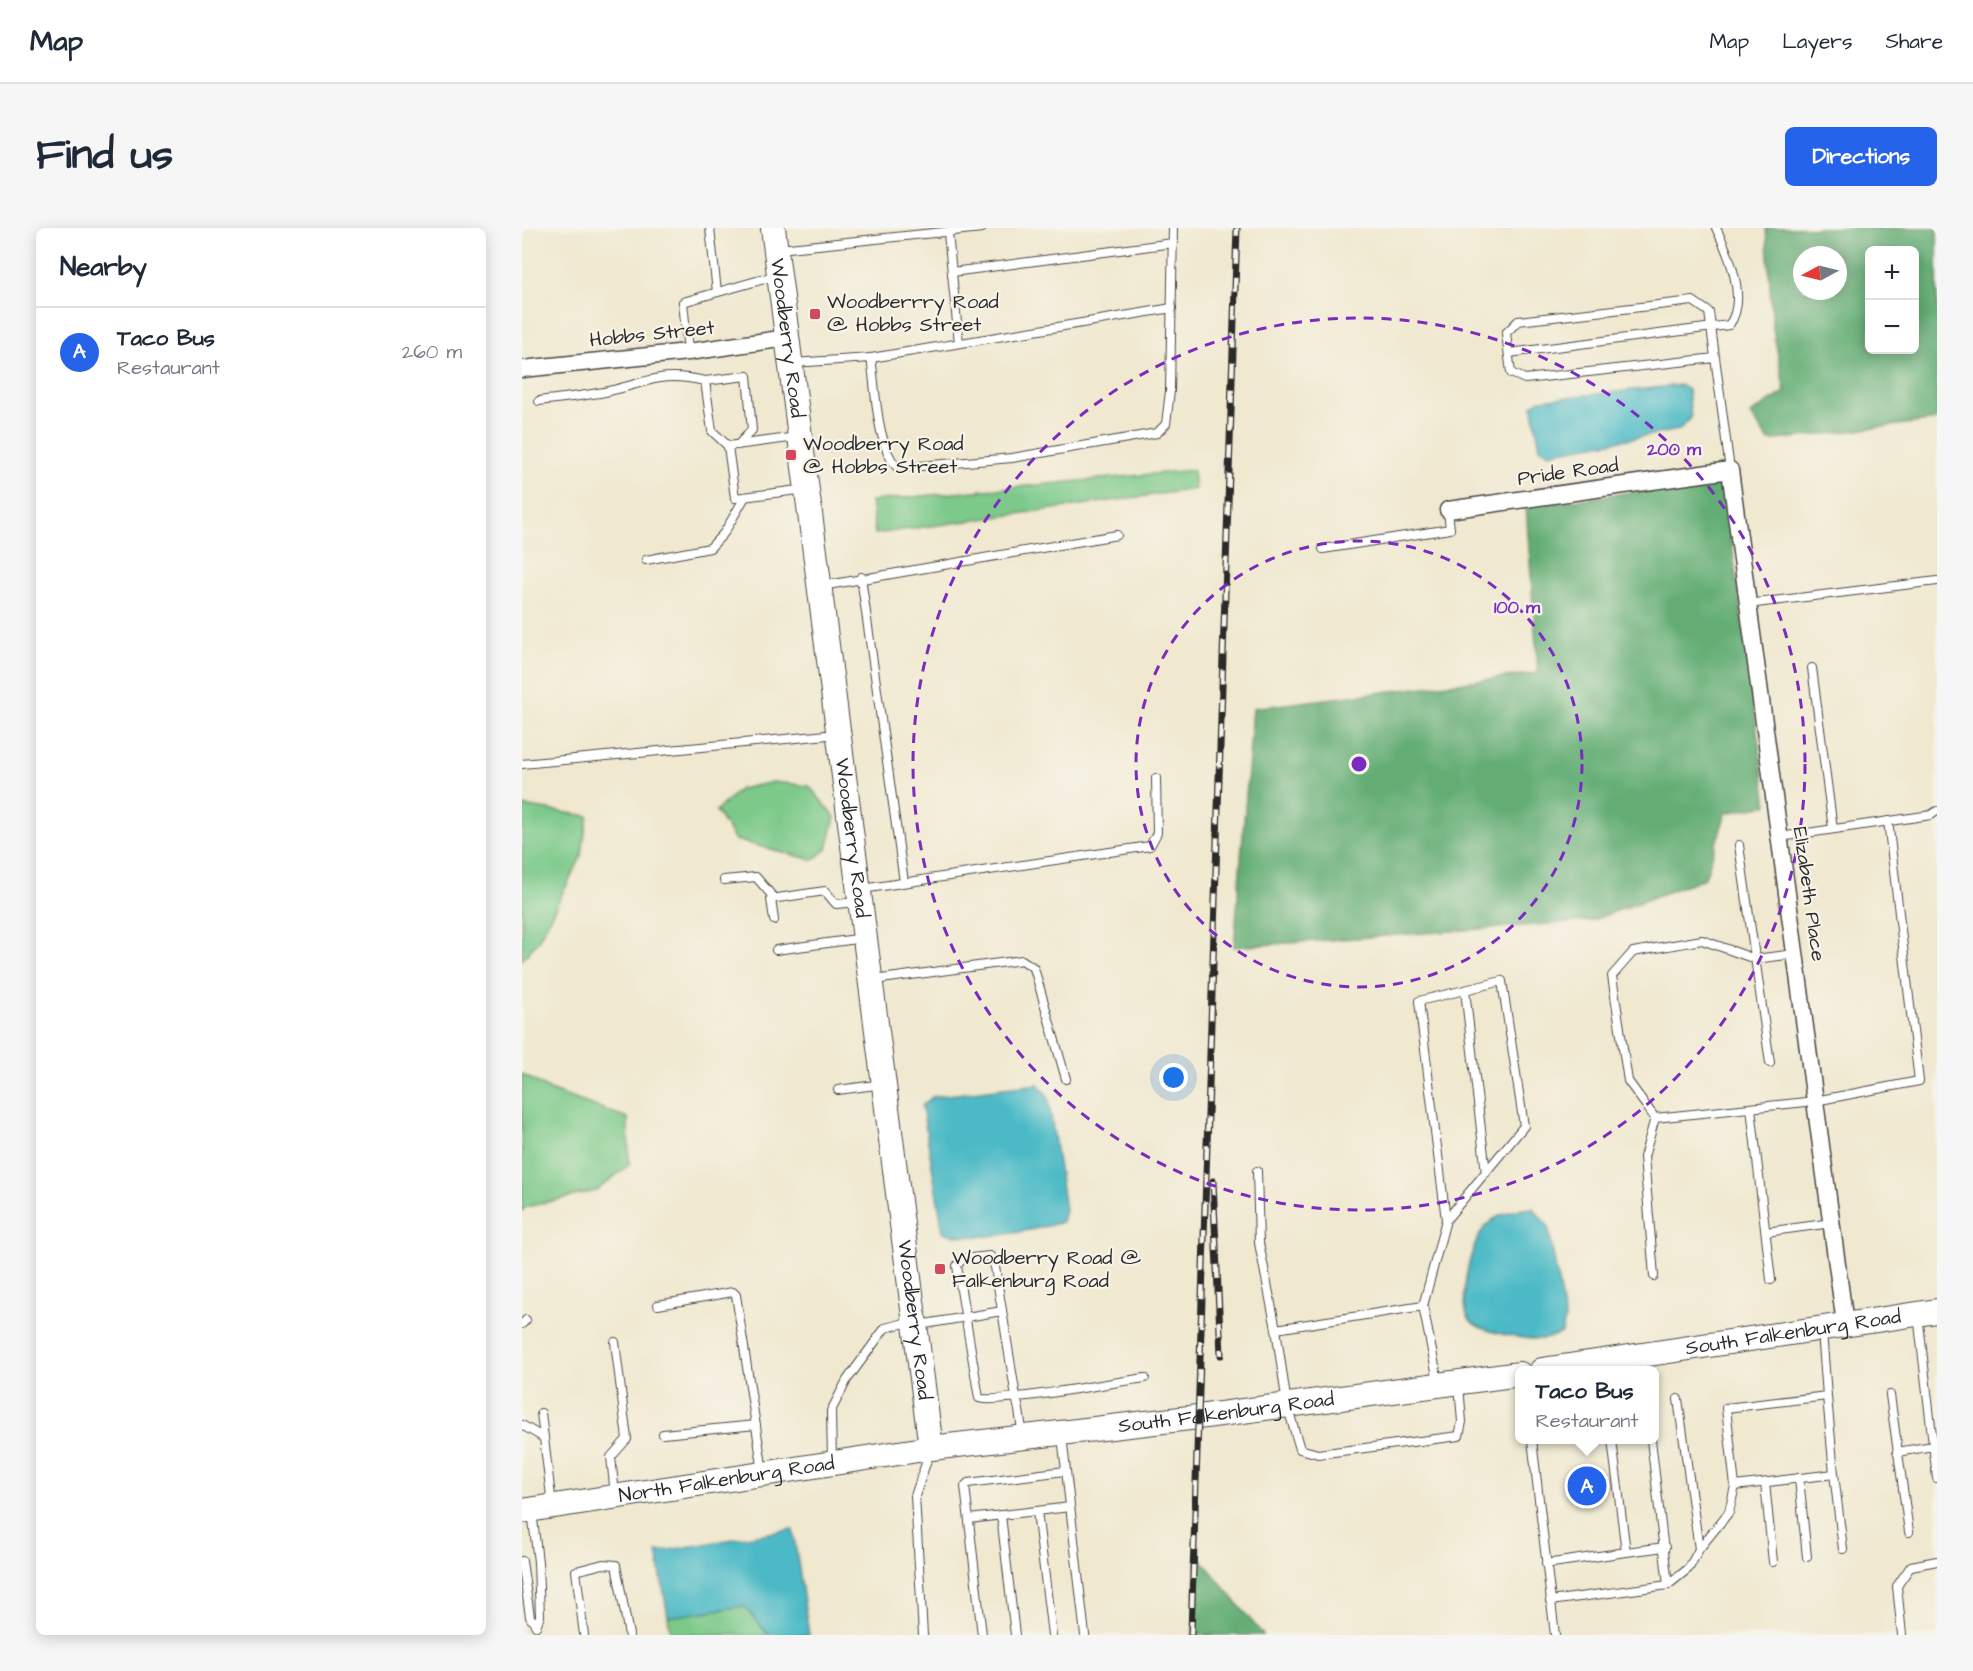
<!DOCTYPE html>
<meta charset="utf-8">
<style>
body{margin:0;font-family:"Architects Daughter",sans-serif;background:#f6f6f7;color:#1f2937}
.controls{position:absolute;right:18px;top:18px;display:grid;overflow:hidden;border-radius:9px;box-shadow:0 3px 15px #0003}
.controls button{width:54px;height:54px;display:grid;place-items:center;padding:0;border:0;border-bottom:2px solid #e0e1e3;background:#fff;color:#1f2937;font:30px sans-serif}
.compass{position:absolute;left:1271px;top:18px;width:54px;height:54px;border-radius:50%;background:#fff;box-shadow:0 3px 15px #0003;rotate:263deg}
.you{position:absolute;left:652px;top:850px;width:21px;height:21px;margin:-15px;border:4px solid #fff;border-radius:50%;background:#1a73e8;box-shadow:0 0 0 9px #1a73e833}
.badge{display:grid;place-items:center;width:39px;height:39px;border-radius:50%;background:#2563eb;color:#fff;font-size:20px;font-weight:700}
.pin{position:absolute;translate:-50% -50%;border:3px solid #fff;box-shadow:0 2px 6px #0006}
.popup{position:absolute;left:993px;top:1138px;width:144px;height:78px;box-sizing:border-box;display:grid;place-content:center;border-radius:9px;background:#fff;filter:drop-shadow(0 2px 4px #0005);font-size:20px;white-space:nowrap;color:#747a83}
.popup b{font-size:22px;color:#1f2937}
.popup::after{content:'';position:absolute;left:50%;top:100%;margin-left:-12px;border:12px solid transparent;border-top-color:#fff}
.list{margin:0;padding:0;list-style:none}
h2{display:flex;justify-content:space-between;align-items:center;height:78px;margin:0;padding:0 24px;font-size:26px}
h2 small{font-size:20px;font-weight:400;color:#747a83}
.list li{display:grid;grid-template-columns:39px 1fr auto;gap:18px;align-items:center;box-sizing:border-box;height:90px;padding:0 24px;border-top:2px solid #e0e1e3}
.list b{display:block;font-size:22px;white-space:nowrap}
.list p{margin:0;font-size:20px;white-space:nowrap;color:#747a83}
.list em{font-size:20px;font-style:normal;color:#747a83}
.map{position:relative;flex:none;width:1415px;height:1407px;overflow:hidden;border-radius:9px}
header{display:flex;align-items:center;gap:36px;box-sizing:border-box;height:84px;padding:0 30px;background:#fff;border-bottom:2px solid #e0e1e3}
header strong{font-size:28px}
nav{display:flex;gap:33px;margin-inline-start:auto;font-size:21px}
.intro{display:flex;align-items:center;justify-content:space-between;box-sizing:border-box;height:144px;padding:0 36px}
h1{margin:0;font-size:42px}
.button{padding:15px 27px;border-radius:9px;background:#2563eb;color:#fff;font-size:21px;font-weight:700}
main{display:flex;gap:36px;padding:0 36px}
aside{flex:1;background:#fff;border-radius:9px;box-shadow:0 3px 15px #0003}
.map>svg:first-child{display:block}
</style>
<header>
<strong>Map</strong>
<nav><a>Map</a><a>Layers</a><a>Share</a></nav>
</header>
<div class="intro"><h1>Find us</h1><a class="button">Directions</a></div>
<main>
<aside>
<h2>Nearby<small></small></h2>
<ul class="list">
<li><span class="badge">A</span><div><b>Taco Bus</b><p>Restaurant</p></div><em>260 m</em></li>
</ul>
</aside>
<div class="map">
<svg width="1415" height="1407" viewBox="0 0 1415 1407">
<rect width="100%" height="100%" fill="#f7f3e8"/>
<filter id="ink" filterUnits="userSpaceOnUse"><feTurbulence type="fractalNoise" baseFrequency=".0167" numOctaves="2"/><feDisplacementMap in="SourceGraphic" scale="12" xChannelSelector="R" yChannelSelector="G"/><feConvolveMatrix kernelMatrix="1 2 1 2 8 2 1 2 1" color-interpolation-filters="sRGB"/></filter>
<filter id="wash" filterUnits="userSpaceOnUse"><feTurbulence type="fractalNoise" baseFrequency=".008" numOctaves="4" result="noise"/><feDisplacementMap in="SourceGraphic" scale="24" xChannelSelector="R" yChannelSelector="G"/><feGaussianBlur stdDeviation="1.35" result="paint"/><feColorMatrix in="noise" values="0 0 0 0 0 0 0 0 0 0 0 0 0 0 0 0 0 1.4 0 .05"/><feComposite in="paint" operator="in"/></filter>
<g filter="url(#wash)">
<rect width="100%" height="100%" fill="#f0e8cf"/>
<g fill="#7bc989" stroke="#537a5a" stroke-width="1.5">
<polygon points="671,242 673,261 353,306 349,273"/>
<polygon points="251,554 287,558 313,589 305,621 291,632 213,612 194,583 218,561"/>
<polygon points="0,578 66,588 59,629 16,713 0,732"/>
<polygon points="0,846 30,863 106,890 107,937 74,963 4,979 0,983"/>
<polygon points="222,1378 247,1407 149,1407 146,1389"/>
</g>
<g fill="#64ad75" stroke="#486c50" stroke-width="1.5" fill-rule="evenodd">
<path d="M 1244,0 L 1415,0 L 1415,192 L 1247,213 L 1228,186 L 1263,164 L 1251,101 ZM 1392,22 L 1392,122 L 1348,122 L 1348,22 ZM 1280,27 L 1316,27 L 1316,63 L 1280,63 Z"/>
<polygon points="1201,251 1245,577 1204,585 1183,650 1068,693 712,719 731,480 1016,445 1004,279"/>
<polygon points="675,1326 741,1407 671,1407"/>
</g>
<g fill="#4cbac6" stroke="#3c7278" stroke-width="1.5">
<polygon points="1159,157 1166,162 1169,190 1157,202 1026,225 1018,220 1010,177 1019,172"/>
<path d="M 516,856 L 526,868 L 543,982 L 540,994 C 509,1003 451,1015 421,1004 L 400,878 L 410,869 Z"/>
<path d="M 1011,980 L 1026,998 L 1043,1091 L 1040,1105 C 1034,1107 1028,1110 1022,1111 C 1006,1112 958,1105 948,1092 C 934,1073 949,1008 968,994 C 980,984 996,981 1011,980 Z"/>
<polygon points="271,1301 287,1407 247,1407 222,1378 146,1389 135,1324"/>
</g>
</g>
<g filter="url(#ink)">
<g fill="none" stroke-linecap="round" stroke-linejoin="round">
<defs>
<g id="lane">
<polyline points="188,0 195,64"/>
<polyline points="426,5 437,115"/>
<polyline points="257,21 460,0"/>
<polyline points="430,44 651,15"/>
<polyline points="166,124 161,74 256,47"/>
<path d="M 987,125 L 1207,97 C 1226,72 1207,26 1194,0"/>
<polyline points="349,130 650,80"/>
<polyline points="1193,130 1003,151 989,145 984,105 996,93 1171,73 1187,84 1208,242"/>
<path d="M 270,135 L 349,130 C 354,161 354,218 376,240 L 490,230 L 635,205 L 644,196 L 648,163 L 651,0"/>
<path d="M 17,173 C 40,170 64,168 87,163 C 128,154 137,143 183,153"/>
<polyline points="275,209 206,218 213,270 284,261"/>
<polyline points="206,218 190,203 183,153 225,148 230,202 216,217"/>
<polyline points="801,321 928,301 926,282"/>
<polyline points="124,332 188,320 202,305 223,269"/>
<polyline points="339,349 382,654"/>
<polyline points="300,358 595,307"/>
<polyline points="1226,376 1415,353"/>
<polyline points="1290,440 1311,601"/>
<polyline points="0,536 316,506"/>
<polyline points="1258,609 1409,587 1415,583"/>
<polyline points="1217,617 1248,835"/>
<polyline points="202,652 234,649 252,670"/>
<polyline points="340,661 628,618 635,605 634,550"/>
<polyline points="252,692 249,671 303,663 314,676 336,674"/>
<polyline points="254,722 342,710"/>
<polyline points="352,752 500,732 512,740 544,851"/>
<polyline points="943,762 964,945"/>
<polyline points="316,862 361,856"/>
<polyline points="1229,880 1249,1052"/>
<polyline points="1133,890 1106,853 1090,748 1111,724 1180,712 1233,731 1273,726"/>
<polyline points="735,943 737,1015 754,1101 901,1078 916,1153"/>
<polyline points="1244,1004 1310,995"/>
<polyline points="1132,1048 1122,929 1133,890 1293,873 1397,853 1366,593"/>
<polyline points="136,1077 211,1064 214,1067 241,1244"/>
<polyline points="901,1078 924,992 897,773 980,753 1002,898 924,992"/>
<polyline points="1396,1087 1415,1250"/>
<polyline points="0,1096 4,1092"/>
<polyline points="397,1097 480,1083"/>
<polyline points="754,1101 765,1177 778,1221 796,1226 937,1208 940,1194 937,1157"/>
<polyline points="1300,1103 1305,1168 1204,1180 1213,1258 1312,1246 1305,1168"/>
<polyline points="1368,1167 1387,1304"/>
<polyline points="1156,1171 1177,1321"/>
<polyline points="19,1185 30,1277"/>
<polyline points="0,1197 22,1210"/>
<polyline points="141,1206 234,1197"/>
<polyline points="540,1208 563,1407"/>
<path d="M 501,1209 L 497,1182 L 494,1169 L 473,1039 L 468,1028 L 440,1031 L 435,1038 L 457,1170 C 472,1177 597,1153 623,1150"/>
<polyline points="1010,1212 1033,1407"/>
<polyline points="1375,1224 1411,1218"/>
<polyline points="310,1234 309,1183 325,1152 363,1100 391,1093"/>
<polyline points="1312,1246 1321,1321"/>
<polyline points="1277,1250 1285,1329"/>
<polyline points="1243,1255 1251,1334"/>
<polyline points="93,1267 89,1229 105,1211 93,1114"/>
<polyline points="10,1283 16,1334 18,1388 14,1398"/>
<polyline points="515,1283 530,1407"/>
<polyline points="479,1287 493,1407"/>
<polyline points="447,1291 548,1279"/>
<polyline points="1104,1324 1143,1319"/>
<polyline points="0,1333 8,1389 14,1398"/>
<polyline points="1024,1336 1104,1324 1090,1212"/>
<polyline points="1146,1357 1167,1340 1177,1321 1207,1284 1213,1258"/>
<polyline points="1028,1373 1146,1357 1129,1212"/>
<polyline points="62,1407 54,1343 81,1336 94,1337 107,1407"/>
<polyline points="401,1407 393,1268 408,1223"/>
<polyline points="460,1407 443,1258 446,1255 543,1243"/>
<polyline points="1380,1407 1375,1358 1389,1338 1415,1333"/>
</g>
<g id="street">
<polyline points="0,141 166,124 265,110"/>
<polyline points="926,282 1208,242 1323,1096"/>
</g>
<g id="secondary">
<path id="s1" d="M 251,0 L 409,1220"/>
<path id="s2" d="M 1020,1142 L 1415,1083"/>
<path id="s3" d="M 0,1283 L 409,1220 L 676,1189 L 998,1146"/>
</g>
</defs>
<use href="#lane" stroke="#494744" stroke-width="10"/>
<use href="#street" stroke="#494744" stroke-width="19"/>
<use href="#secondary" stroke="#494744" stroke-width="26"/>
<use href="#lane" stroke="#fff" stroke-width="8"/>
<use href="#street" stroke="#fff" stroke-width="16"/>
<use href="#secondary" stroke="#fff" stroke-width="24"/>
<defs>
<g id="rail">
<polyline points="691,953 699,1127"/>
<polyline points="669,1407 715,0"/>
</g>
</defs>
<use href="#rail" stroke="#2b2b2b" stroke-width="7"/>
<use href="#rail" stroke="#f7f3e8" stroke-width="4.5" stroke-dasharray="14" stroke-linecap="butt"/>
</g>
</g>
<g fill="none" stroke="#7b2cbf" stroke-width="3" stroke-dasharray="10 8">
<circle cx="837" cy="536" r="223"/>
<circle cx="837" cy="536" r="446"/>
</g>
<g fill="#d1495b" stroke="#f7f3e8" stroke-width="2">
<rect x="287" y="80" width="12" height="12" rx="3"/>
<rect x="263" y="221" width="12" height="12" rx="3"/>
<rect x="412" y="1035" width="12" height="12" rx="3"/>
</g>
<g text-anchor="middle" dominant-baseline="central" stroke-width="4.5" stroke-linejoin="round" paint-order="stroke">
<g font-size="20" fill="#2b2b2b" stroke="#f7f3e8" text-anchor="start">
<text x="305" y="74">Woodberrry Road<tspan x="305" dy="23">@ Hobbs Street</tspan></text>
<text x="281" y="216">Woodberry Road<tspan x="281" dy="23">@ Hobbs Street</tspan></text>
<text x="430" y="1030">Woodberry Road @<tspan x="430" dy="23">Falkenburg Road</tspan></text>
</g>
<g font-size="20" fill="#2b2b2b" stroke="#f7f3e8">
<text transform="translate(130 106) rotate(-6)">Hobbs Street</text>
<text stroke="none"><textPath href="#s1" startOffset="111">Woodberry Road</textPath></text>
<text transform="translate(1046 244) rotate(-8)">Pride Road</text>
<text stroke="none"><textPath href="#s1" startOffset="615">Woodberry Road</textPath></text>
<text transform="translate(1287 666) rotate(82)">Elizabeth Place</text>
<text stroke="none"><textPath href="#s1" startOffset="1101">Woodberry Road</textPath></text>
<text stroke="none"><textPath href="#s2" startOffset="254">South Falkenburg Road</textPath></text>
<text stroke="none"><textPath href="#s3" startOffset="711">South Falkenburg Road</textPath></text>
<text stroke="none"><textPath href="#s3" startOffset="207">North Falkenburg Road</textPath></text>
</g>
</g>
<circle cx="837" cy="536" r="9" fill="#7b2cbf" stroke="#f7f3e8" stroke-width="3"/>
<g font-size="18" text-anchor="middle" font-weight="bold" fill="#7b2cbf" stroke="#f7f3e8" stroke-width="4.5" stroke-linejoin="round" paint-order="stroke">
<text x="1152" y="227">200 m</text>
<text x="995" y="385">100 m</text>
</g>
</svg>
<div class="controls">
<button>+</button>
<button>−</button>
</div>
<svg class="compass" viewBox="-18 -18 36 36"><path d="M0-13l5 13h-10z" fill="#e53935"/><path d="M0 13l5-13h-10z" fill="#747a83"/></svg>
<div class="you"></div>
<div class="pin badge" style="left:1065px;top:1258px">A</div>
<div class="popup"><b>Taco Bus</b>Restaurant</div>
</div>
</main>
